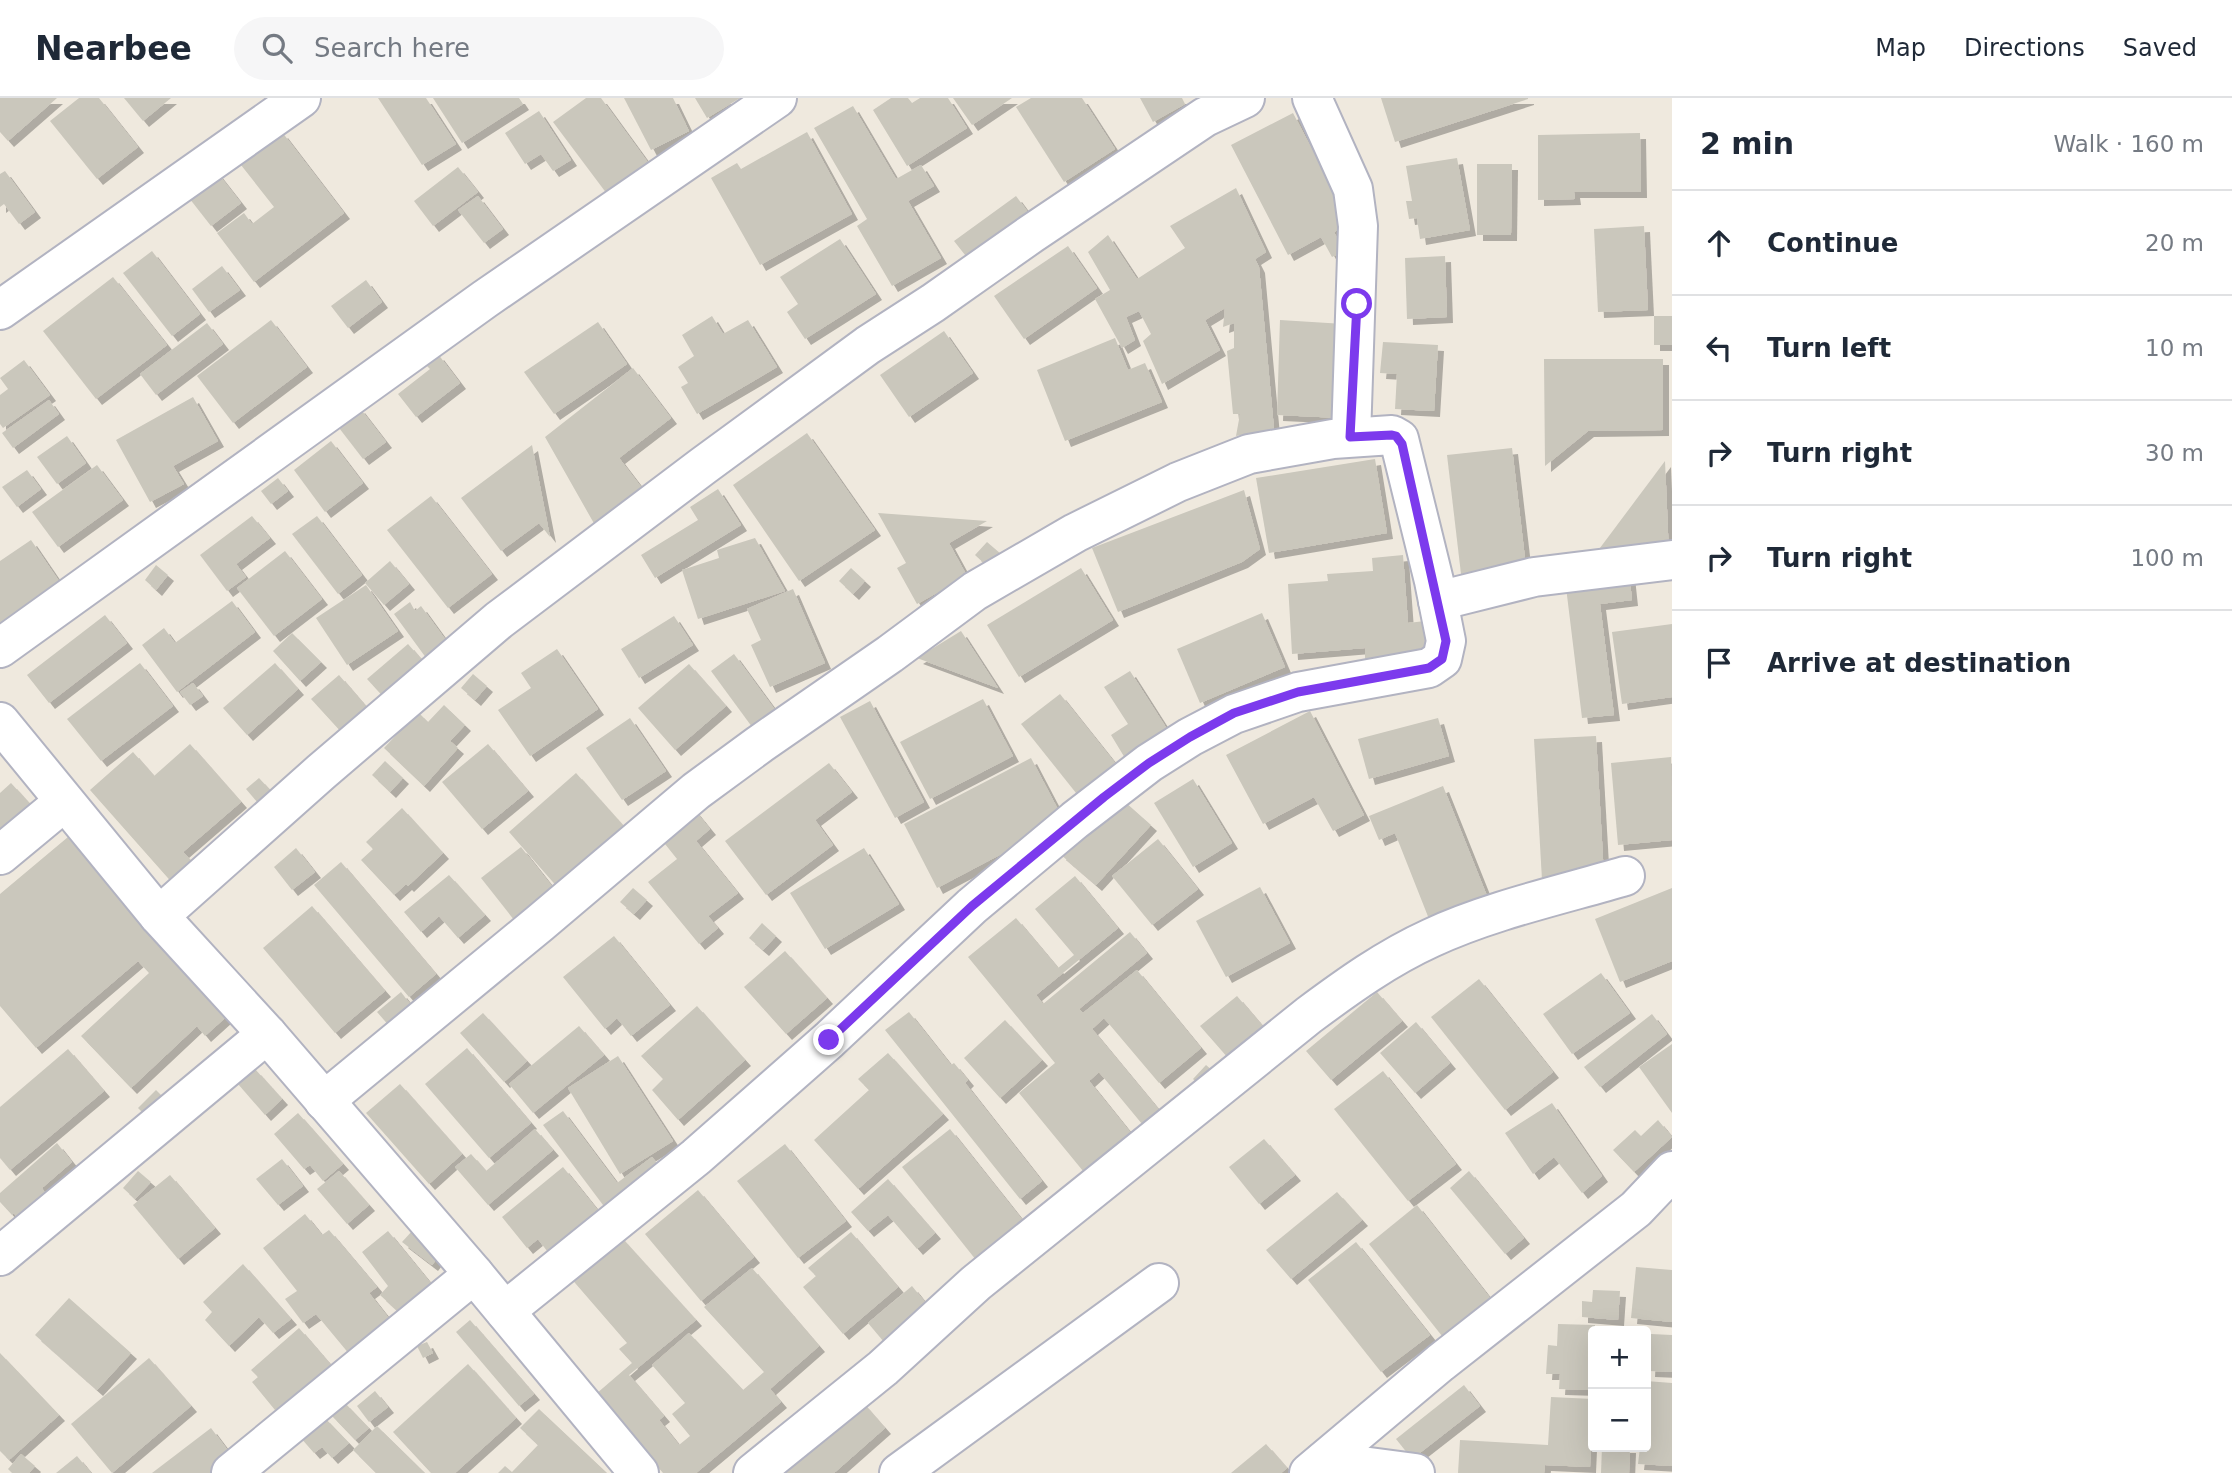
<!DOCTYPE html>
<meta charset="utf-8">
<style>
body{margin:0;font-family:"DejaVu Sans",sans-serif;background:#f6f6f7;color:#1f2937}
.controls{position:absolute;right:21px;bottom:21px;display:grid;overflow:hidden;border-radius:7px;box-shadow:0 7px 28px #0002}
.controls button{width:63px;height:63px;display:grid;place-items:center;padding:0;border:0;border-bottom:2px solid #e0e1e3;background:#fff;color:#1f2937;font:35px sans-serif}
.stop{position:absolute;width:21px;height:21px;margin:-16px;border:5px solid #7c3aed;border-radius:50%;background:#fff}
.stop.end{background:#7c3aed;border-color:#fff;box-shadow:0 2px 7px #0008}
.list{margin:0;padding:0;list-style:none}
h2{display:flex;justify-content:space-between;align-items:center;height:91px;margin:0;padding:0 28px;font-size:30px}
h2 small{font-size:23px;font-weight:400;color:#747a83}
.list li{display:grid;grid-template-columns:46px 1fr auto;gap:21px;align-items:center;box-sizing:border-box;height:105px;padding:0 28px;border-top:2px solid #e0e1e3}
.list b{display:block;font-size:26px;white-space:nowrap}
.list em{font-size:23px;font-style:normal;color:#747a83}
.icon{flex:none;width:38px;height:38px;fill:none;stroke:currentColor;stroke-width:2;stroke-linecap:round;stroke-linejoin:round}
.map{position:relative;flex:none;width:1672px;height:1375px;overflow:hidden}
header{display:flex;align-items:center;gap:42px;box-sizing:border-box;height:98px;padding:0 35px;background:#fff;border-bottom:2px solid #e0e1e3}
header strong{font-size:33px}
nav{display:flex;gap:38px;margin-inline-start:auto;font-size:24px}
.search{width:490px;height:63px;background:#f6f6f7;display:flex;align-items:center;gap:18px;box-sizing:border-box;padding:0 24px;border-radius:38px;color:#747a83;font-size:26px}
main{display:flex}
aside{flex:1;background:#fff}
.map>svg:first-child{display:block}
</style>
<header>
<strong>Nearbee</strong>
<div class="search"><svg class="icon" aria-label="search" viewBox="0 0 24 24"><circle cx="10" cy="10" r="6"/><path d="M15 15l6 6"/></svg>Search here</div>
<nav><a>Map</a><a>Directions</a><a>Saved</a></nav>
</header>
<main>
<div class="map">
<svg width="1672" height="1375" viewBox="0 0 1672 1375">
<defs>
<filter id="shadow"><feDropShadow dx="6" dy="6" stdDeviation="0" flood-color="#0004"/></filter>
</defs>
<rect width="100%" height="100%" fill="#efe9de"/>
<g fill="#cac7bc" filter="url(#shadow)">
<polygon points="0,0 57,0 8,43 0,34"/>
<polygon points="79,0 99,0 138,49 97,81 50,23"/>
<polygon points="124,0 171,0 143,23"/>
<polygon points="378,0 426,0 456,46 422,67"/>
<polygon points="433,0 519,0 523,6 462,45"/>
<polygon points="586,0 601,0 652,70 610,100 553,24"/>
<polygon points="624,0 673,0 689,33 651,52"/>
<polygon points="695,0 740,0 707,20"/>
<polygon points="891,0 908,0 912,5 920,0 948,0 967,30 907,68 873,12"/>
<polygon points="953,0 1012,0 972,27"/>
<polygon points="1031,0 1082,0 1115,51 1064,84 1016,9"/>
<polygon points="1140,0 1182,0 1185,6 1153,24"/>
<polygon points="1381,0 1528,0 1528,1 1395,44"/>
<polygon points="853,8 896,81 921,67 934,88 908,103 941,160 892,188 857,128 867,121 814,30"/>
<polygon points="539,13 571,62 553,73 541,56 525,66 505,35"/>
<polygon points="1293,15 1351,126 1334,134 1344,153 1332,159 1321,139 1288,157 1231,47"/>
<polygon points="282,34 344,115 254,184 217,135 244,115 252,126 274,109 241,67"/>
<polygon points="807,34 852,116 760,167 711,80 737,65 741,71"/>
<polygon points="1640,35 1641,94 1574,94 1575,101 1538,102 1538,37"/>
<polygon points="1457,60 1470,132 1420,141 1417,120 1409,121 1406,103 1412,103 1406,68"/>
<polygon points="1477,66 1512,66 1511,137 1477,137"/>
<polygon points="212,68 241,105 211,128 182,91"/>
<polygon points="458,69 478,94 433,128 414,103"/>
<polygon points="5,73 35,114 19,126 4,106 0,109 0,76"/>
<polygon points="1236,90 1266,154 1255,161 1259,169 1274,331 1236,338 1240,316 1233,316 1227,253 1234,250 1234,225 1223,229 1225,210 1205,222 1220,252 1162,286 1143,243 1151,236 1139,213 1126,219 1135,242 1122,250 1095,201 1110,192 1088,154 1108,137 1137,181 1185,150 1170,128"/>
<polygon points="478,98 503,131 484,145 458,112"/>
<polygon points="1016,98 1036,125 925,206 916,193 954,165 958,171 969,162 954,143"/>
<polygon points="1644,128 1648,212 1598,214 1594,131"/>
<polygon points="840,141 876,196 805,241 787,214 798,206 780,179"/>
<polygon points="1068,148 1097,190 1024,241 994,198"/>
<polygon points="152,153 200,216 172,238 123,175"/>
<polygon points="1445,158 1447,219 1407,221 1405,160"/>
<polygon points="222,168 240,192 209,214 192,191"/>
<polygon points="113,179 167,247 96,301 43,233"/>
<polygon points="366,182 382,204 348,230 331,208"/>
<polygon points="712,218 723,236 748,222 777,269 697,316 681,289 688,285 678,269 694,258 682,237"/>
<rect x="1654" y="218" width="18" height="29"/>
<polygon points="271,222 307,269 233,325 197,278"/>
<polygon points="1280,222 1344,226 1340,320 1277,317"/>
<polygon points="598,224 627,266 554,316 524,274"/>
<polygon points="207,225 223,246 156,297 140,276"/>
<polygon points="944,233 973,275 909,319 880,277"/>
<polygon points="1115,240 1128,272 1145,265 1162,304 1065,343 1037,272"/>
<polygon points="1383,244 1438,247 1434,313 1395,311 1397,276 1380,275"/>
<polygon points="438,256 460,285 416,319 398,296 430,271 425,266"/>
<polygon points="1544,261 1663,261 1663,332 1588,333 1545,368"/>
<polygon points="24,262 50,297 3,330 0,326 0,297 8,291 0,280"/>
<polygon points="633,270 671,320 619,360 648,398 600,436 545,339"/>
<polygon points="193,299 218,343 173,368 184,386 150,404 116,342"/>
<polygon points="49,302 59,316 13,350 2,335"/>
<polygon points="359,309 386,344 363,361 336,326"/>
<polygon points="807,335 875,432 799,483 733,387"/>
<polygon points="67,338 86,365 57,386 37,359"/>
<polygon points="331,343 363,385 325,414 294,372"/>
<polygon points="532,347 550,439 539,425 501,453 461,400"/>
<polygon points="1512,350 1526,469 1461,476 1447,357"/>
<polygon points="1375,361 1387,435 1269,455 1256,380"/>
<polygon points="1665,363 1669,458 1591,462"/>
<polygon points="97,367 123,402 58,449 32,414"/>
<polygon points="27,372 41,391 17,409 2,389"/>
<polygon points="278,380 288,393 271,406 261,393"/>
<polygon points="718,391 741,427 655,480 641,457 698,422 690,409"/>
<polygon points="1244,392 1260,451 1242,464 1118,514 1092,450"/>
<polygon points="431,398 492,476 448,510 387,432"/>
<polygon points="878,415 987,423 949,445 967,478 917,506 897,470 906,465"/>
<polygon points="252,418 270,440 236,466 246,479 227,493 200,457"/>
<polygon points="317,418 362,477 338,496 292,436"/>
<polygon points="755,440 785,493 698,521 682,472 719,460 717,452"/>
<polygon points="31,442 61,486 0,526 0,463"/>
<polygon points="987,444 1001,456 989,470 975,457"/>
<polygon points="285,453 322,501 274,538 237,490"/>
<polygon points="1403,457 1408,525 1425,523 1428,559 1365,563 1365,550 1292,556 1288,486 1328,483 1327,476 1373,473 1372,460"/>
<polygon points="390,463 409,486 384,507 365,485"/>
<polygon points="156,467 168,477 156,492 145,482"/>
<polygon points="851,470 865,483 853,496 839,483"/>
<polygon points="1081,470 1113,522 1019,579 987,527"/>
<polygon points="1629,474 1632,502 1600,506 1614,617 1582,620 1565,481"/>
<polygon points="366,487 398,533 347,567 316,520"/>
<polygon points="793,491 825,565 770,589 751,547 761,542 747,511"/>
<polygon points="232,503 255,534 177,594 142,547 164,530 175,545"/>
<polygon points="410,504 415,513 421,508 453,552 432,568 394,516"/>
<polygon points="1262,515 1285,569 1200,605 1177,551"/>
<polygon points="105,517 127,545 49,605 27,577"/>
<polygon points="674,518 693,547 639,580 621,551"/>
<polygon points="1672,526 1672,599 1622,606 1612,534"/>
<polygon points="961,533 998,590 917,560"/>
<polygon points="292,535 321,564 300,583 273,553"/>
<polygon points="408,546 428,569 388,604 367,581"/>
<polygon points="557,551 598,611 530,658 498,612 531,590 521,575"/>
<polygon points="734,556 778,616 755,633 711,573"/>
<polygon points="140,565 173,608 101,663 67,621"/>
<polygon points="275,565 298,591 247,637 223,610"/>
<polygon points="689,566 726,608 675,652 638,610"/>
<polygon points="1130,573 1174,642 1131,670 1111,637 1128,626 1104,589"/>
<polygon points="473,576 487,588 475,602 461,590"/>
<polygon points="339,577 369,612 343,636 311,601"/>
<polygon points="193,585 203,598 190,607 180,594"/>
<polygon points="1060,596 1123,675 1084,705 1021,626"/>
<polygon points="983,601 1013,658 930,701 900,644"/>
<polygon points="870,603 924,704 895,720 840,619"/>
<polygon points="444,607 465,627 450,643 458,650 424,688 384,650 418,614 428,624"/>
<polygon points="1310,613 1364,717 1333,733 1314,699 1263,726 1226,657"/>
<polygon points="630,620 666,673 622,702 586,650"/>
<polygon points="1438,620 1449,658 1369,681 1358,641"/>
<polygon points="1596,638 1604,778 1542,782 1534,641"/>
<polygon points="190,646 241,704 183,754 197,769 175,788 90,692 133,654 154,678"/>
<polygon points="488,646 528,693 482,731 442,684"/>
<polygon points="1671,659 1672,742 1618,747 1611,665"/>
<polygon points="1031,660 1064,723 937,790 904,726"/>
<polygon points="385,663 403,680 390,694 372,677"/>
<polygon points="829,665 852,694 815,722 833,747 766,797 725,743"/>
<polygon points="576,675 627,732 559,791 509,734"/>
<polygon points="259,680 271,693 258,705 246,691"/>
<polygon points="1193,681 1232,745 1193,769 1154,705"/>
<polygon points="11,685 41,718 0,753 0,695"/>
<polygon points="1443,688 1487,798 1429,821 1395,735 1379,742 1369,718"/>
<polygon points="1116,696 1151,727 1096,787 1060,756"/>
<polygon points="688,704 710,731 696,743 738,795 708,818 718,830 699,846 648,784 677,761 653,731"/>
<polygon points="402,710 443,755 408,788 406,786 394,797 361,762 373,751 366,744"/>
<polygon points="68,739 226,919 205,938 197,928 131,990 81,938 149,875 138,863 36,950 0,908 0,796"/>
<polygon points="1158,741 1198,791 1152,827 1112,778"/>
<polygon points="521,749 558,796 518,827 481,780"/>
<polygon points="296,750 315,774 292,792 274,769"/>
<polygon points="864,750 899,806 825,851 790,795"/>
<polygon points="341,764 436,876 409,899 314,787"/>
<polygon points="449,777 485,817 458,840 439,818 421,834 404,814"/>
<polygon points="1075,778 1118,830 1036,897 1043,906 1130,834 1147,855 1079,911 1083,915 1137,872 1201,950 1159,985 1104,920 1092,931 1164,1018 1147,1032 1099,974 1089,983 1130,1034 1083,1073 1019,995 1055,965 968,859 1016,820 1058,870 1074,857 1035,811"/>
<polygon points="1260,789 1290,845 1226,879 1196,823"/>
<polygon points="633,790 647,802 634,816 620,804"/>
<polygon points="1672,790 1672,863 1620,884 1595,821"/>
<polygon points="312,808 385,893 335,935 263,850"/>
<polygon points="762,825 776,838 763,852 749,840"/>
<polygon points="614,838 670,907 631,938 617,920 605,931 563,879"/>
<polygon points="785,853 827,900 786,936 744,889"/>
<polygon points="1601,875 1630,915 1572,956 1543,916"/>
<polygon points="1479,881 1553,974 1505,1012 1431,919"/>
<polygon points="401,894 414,911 391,930 377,914"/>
<polygon points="1377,894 1402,923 1331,982 1306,953"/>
<polygon points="1237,898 1271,938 1236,969 1200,928"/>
<polygon points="697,908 745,962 678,1022 652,992 663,981 641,958"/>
<polygon points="909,914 951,967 954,965 968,982 965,985 1042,1083 1020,1101 885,932"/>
<polygon points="483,915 527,963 504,984 460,935"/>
<polygon points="1652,916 1667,936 1600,989 1584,969"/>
<polygon points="1005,922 1042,962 1000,1000 964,960"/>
<polygon points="1416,924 1450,965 1415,995 1380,955"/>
<polygon points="579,928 604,957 533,1015 509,986"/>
<polygon points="1672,946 1672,1015 1639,969"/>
<polygon points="467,950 531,1025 489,1060 425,986"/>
<polygon points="68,951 104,993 10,1072 0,1060 0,1009"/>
<polygon points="888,955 943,1016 858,1091 814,1042 869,992 858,981"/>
<polygon points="618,958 673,1043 620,1076 568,990"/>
<polygon points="1206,967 1220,979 1207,994 1193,981"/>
<polygon points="255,971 282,1001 265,1017 238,986"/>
<polygon points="1383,973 1456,1066 1408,1103 1334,1011"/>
<polygon points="400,986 462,1056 429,1086 366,1015"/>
<polygon points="156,992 167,1003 150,1022 138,1010"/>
<polygon points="1552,1005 1602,1078 1582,1095 1554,1059 1533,1076 1505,1035"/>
<polygon points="563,1013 617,1085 652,1059 667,1078 612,1119 543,1027"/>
<polygon points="298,1015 343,1066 323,1083 310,1067 304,1071 274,1036"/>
<polygon points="1658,1022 1672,1039 1634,1074 1613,1052 1635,1032 1641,1038"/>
<polygon points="535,1031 553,1052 488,1107 455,1069 471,1056 486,1073"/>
<polygon points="950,1031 1024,1124 976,1162 902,1069"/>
<polygon points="1264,1041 1295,1077 1259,1106 1229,1069"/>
<polygon points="57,1045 72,1064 42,1090 52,1107 21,1126 14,1115 12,1117 0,1104 0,1095"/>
<polygon points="785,1046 846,1123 798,1160 737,1083"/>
<polygon points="282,1061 303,1088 278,1107 256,1081"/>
<polygon points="563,1069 604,1120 553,1161 538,1141 527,1150 502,1119"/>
<polygon points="138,1073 151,1084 135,1101 123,1090"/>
<polygon points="339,1073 369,1107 347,1126 317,1091"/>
<polygon points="1469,1073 1524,1140 1505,1156 1450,1090"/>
<polygon points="170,1077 215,1130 178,1161 133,1107"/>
<polygon points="888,1081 935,1135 917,1151 888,1117 868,1133 851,1114"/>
<polygon points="698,1092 754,1159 701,1203 645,1136"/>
<polygon points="1337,1094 1362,1122 1291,1181 1266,1152"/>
<polygon points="1417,1107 1490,1200 1442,1238 1369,1146"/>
<polygon points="305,1116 322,1137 329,1132 377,1189 369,1195 391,1223 350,1257 316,1216 303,1225 285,1201 297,1193 263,1150"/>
<polygon points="413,1132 442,1154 432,1167 402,1144"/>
<polygon points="388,1133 437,1193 404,1219 380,1197 388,1188 362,1154"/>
<polygon points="851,1134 898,1189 843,1236 803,1189 816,1178 808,1170"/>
<polygon points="619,1137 696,1222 629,1277 664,1318 659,1322 679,1347 690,1338 672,1316 685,1305 652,1267 689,1235 743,1292 764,1274 704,1209 752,1170 819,1248 770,1291 781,1304 696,1375 663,1375 596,1296 632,1265 619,1251 627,1245 569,1178"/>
<polygon points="1356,1144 1430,1237 1381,1274 1308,1182"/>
<polygon points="243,1166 291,1221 273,1235 259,1219 229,1248 205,1222 212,1214 203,1204"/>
<polygon points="1636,1169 1672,1172 1672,1224 1631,1220"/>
<polygon points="912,1188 933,1214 889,1250 868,1225"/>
<polygon points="1593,1192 1620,1193 1618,1222 1582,1219 1582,1203 1592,1204"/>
<polygon points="69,1200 131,1255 97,1292 35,1237"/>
<polygon points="470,1222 534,1296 519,1308 456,1234"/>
<polygon points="1558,1226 1595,1227 1593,1292 1559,1291 1560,1276 1546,1276 1548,1247 1557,1248"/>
<polygon points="299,1230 336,1273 289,1315 282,1307 275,1312 252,1284 258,1279 251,1272"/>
<polygon points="1651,1236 1672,1237 1672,1274 1649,1273"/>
<polygon points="427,1244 433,1255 423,1260 417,1248"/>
<polygon points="0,1255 59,1317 9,1362 0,1353"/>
<polygon points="149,1260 191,1308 112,1375 71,1326"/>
<polygon points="468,1266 516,1320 455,1375 431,1375 393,1334"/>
<polygon points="1646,1283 1672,1285 1672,1368 1638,1366 1640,1349 1646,1349"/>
<polygon points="1464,1287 1480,1308 1412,1361 1396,1341"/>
<polygon points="375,1293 388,1309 369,1324 357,1308"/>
<polygon points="856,1297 885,1330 834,1375 767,1375"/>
<polygon points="1551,1299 1593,1301 1590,1369 1545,1367 1544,1375 1458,1375 1460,1342 1548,1347"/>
<polygon points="344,1304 369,1330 355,1342 331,1317"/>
<polygon points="539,1311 607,1375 498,1375 505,1368 512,1374 538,1347 520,1330"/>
<polygon points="324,1319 349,1345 332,1360 322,1349 314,1355 300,1339"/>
<polygon points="377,1328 425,1375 376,1375 353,1352"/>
<polygon points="211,1330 235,1362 218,1375 152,1375"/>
<polygon points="1266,1346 1287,1370 1281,1375 1231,1375"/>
<polygon points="1602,1349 1630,1349 1629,1375 1601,1375"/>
<polygon points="21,1356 35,1368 29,1375 12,1375 8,1371"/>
<polygon points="77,1358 91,1375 56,1375"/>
</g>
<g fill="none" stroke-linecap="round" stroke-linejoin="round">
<defs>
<g id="minor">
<polyline points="1312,0 1353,91 1358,128 1351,339"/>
<polyline points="0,212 301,0"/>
<polyline points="1438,503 1534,479 1672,462"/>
<polyline points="0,550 485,201 777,0"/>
<polyline points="0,624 159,818 267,936 474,1176 639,1375"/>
<polyline points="0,757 64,704"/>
<polyline points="159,818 321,674 499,522 703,368 868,247 933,205 1031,136 1205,19 1245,0"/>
<polyline points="324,1003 540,825 696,693 760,646 890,556 975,493 1075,435 1178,384 1249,356 1333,341 1392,337 1399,341 1434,483 1446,543 1442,561 1429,570 1298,594 1234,616 1190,639 1149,665 1075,722 972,808 829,942 696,1059 505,1213"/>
<polyline points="0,1158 267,936"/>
<polyline points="1324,1363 1415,1375"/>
<polyline points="231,1375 474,1176"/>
<path d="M 753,1375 L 883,1270 L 976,1185 L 1309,917 C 1348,888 1387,860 1431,840 C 1488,813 1564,796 1625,778"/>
<polyline points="899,1375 1159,1185"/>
<polyline points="1309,1375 1440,1265 1636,1111 1672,1073"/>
</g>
</defs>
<use href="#minor" stroke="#b2b3c1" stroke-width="42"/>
<use href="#minor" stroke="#fff" stroke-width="38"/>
</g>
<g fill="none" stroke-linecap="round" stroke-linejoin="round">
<polyline stroke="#7c3aed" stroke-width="9" points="829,942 972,808 1104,699 1149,665 1190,639 1234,615 1298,594 1429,570 1442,561 1446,543 1402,346 1396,338 1392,337 1350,339 1357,206"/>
</g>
</svg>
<div class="controls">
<button>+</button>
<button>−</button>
</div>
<div class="stop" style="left:1357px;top:206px"></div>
<div class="stop end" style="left:829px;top:942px"></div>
</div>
<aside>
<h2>2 min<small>Walk · 160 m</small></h2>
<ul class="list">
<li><svg class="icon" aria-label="ahead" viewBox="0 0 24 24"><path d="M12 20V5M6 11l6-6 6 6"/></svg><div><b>Continue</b></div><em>20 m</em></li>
<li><svg class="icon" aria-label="left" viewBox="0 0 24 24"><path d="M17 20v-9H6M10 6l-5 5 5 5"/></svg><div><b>Turn left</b></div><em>10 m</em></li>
<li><svg class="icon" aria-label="right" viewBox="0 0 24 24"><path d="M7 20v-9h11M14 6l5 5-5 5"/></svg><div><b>Turn right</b></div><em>30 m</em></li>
<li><svg class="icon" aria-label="right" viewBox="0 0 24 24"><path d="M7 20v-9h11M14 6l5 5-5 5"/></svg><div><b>Turn right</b></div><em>100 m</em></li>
<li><svg class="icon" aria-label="arrive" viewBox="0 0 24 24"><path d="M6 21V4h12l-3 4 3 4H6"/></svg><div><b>Arrive at destination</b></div></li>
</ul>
</aside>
</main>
